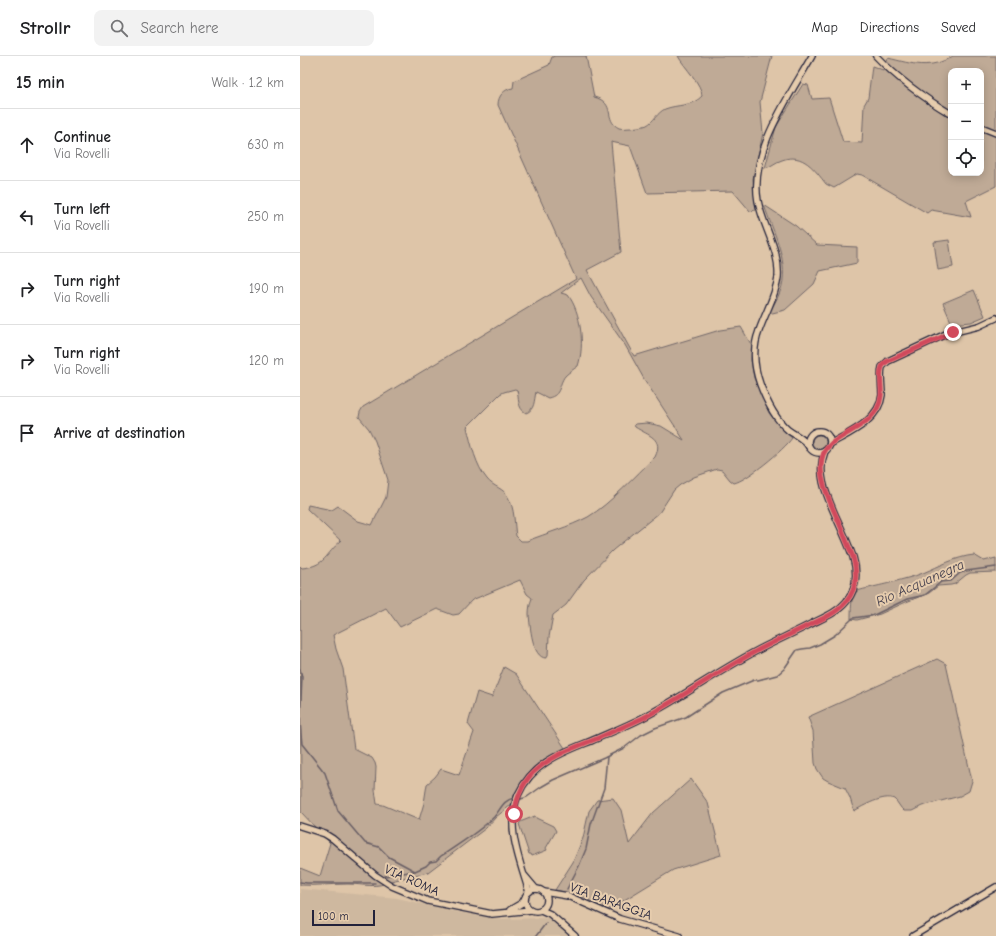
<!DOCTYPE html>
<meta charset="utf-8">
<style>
body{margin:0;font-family:"Comic Neue",sans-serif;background:#f2f2f2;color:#202124}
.controls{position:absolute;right:12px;top:12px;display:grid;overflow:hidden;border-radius:8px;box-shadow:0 2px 10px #0003}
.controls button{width:36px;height:36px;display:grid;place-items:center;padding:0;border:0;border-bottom:1px solid #e0e0e0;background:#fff;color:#202124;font:20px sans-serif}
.scale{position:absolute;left:12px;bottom:10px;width:63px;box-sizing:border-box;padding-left:4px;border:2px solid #22223b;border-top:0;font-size:11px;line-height:14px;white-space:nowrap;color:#22223b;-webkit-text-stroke:3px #e6ccad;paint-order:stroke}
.stop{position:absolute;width:12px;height:12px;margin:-9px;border:3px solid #d1495b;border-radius:50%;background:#fff}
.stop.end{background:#d1495b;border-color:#fff;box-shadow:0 1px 4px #0008}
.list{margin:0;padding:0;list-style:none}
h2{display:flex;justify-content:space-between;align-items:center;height:52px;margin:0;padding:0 16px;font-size:17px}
h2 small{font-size:13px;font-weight:400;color:#757577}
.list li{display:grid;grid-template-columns:26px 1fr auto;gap:12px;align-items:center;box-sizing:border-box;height:72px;padding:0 16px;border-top:1px solid #e0e0e0}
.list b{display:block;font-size:15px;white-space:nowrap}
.list p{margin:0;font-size:13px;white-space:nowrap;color:#757577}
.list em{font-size:13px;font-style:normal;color:#757577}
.icon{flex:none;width:22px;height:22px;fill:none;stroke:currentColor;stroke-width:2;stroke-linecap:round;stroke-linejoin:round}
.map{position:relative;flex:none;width:696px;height:880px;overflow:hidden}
header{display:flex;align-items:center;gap:24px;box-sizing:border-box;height:56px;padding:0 20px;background:#fff;border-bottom:1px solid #e0e0e0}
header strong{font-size:19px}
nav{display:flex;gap:22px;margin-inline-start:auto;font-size:14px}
.search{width:280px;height:36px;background:#f2f2f2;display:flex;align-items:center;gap:10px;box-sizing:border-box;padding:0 14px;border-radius:8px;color:#757577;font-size:15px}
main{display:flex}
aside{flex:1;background:#fff}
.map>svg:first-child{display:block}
</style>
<header>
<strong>Strollr</strong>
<div class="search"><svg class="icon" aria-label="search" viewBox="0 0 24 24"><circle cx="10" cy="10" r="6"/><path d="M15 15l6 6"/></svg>Search here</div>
<nav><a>Map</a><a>Directions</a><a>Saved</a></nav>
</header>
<main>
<aside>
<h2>15 min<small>Walk · 1.2 km</small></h2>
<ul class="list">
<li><svg class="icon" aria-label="ahead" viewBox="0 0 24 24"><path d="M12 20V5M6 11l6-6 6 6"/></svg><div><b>Continue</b><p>Via Rovelli</p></div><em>630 m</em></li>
<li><svg class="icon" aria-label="left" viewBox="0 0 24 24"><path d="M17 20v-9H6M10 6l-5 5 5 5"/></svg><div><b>Turn left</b><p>Via Rovelli</p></div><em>250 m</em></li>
<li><svg class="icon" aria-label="right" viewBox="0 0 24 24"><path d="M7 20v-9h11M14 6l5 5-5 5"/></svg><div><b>Turn right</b><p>Via Rovelli</p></div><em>190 m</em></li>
<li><svg class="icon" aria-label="right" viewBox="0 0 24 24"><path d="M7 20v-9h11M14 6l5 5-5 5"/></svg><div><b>Turn right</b><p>Via Rovelli</p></div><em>120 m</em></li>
<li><svg class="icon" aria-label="arrive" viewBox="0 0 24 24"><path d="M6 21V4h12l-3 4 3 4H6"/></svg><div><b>Arrive at destination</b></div></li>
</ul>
</aside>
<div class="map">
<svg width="696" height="880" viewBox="0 0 696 880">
<rect width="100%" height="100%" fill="#dec5a8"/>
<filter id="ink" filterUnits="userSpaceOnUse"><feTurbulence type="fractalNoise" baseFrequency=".025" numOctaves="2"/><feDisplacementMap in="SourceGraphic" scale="8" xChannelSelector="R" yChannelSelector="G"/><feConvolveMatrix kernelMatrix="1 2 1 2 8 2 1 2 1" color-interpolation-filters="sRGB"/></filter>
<g filter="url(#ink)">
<polygon fill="#ceb89f" points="0,833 97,842 158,856 198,863 252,862 264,873 268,880 0,880"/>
<g fill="#bfaa96" stroke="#706668" fill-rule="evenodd">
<path d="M 255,0 L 286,0 L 294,41 C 317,47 303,64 319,72 C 323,73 327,72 331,72 C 336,71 342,71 347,69 C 354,65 357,57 365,53 C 378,48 392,51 402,40 C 402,28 384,11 378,0 L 472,0 L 460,46 L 463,77 L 453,123 L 456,154 L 450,155 L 433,135 L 347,137 L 330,90 L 311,86 L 321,196 L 287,214 L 334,300 L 420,274 L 441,271 L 452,290 L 451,304 L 454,322 L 469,357 L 486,377 L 492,382 C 485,393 446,425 434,427 L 430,424 L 422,414 L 417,413 L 394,421 L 380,429 L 374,434 L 359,457 L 313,494 L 284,524 L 266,549 L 253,559 L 249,581 L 248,599 L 246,602 C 232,602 230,569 229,558 C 229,553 230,547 232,542 L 227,538 L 220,524 L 172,544 L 159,558 L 153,559 L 137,553 L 100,571 L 86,552 L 33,579 L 36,593 L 43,613 L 54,693 L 72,702 L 75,707 L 76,711 L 75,734 L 77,748 L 83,749 L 119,764 L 124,747 L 127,728 L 135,721 L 141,713 L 159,719 L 174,676 L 168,668 L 177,636 L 192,641 L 204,611 L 216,618 L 220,624 L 265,692 C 242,704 228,711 217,735 C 214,740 212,742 211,749 L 196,761 L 186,772 L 128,816 L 91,825 C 77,833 63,828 48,828 C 32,828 16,830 0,829 L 0,812 L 20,820 L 30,787 L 1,756 L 0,510 L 2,512 C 26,510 25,498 41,485 L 7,453 L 8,449 L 32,454 L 38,450 L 58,465 L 72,469 L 86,441 L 88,424 L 75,385 L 69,373 L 59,361 L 60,356 L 63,351 L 276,223 L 198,49 C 198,40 204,33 213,32 L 214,25 L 249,9 L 252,1 ZM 281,222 L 291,241 L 325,289 L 344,323 L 384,384 L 361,370 L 347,367 L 335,368 L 334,369 L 335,371 C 349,380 364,382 355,401 C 336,419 310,448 288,461 C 269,471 247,477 227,485 L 221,485 L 216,480 C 214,467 215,453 208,441 C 204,432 193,431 187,423 C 176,410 171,388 167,371 L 200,338 L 204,336 L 215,333 L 217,334 C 219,342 217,352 226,357 C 235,354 234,344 236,336 L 248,342 C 262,339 258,329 265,320 C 269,316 274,313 278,310 C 285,289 281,256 268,239 L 261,237 Z"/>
<path d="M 653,0 L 696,0 L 696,130 L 666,145 L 671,161 L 631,154 L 627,157 L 562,119 L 557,118 L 534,132 L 526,128 C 515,114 503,96 482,104 C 475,106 471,111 465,112 L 476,71 L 503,28 L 508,29 L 512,43 L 529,42 L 543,86 L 562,87 L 564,49 L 568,42 L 572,10 L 583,14 L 588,2 C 613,8 630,14 653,0 ZM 651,15 L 681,15 L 681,117 L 651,117 Z"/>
<path d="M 464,149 L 496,170 L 517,189 L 557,191 L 557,207 L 520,215 L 514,228 L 485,254 L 468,258 C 472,251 477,244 480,236 C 491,208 473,176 464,149 Z"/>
<polygon points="649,184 653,211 638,214 634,186"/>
<polygon points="674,234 685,260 671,266 652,268 643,247"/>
<circle cx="519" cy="386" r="7"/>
<path d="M 674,499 L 684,505 L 696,502 L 696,516 L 670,517 L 666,519 L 655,528 L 651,529 L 638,530 L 629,537 L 606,546 L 580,558 L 557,564 L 551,563 C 551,557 551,540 555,536 C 557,534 588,528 593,526 C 603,523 613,521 623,517 C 640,510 655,501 674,499 Z"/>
<path d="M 637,603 L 646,608 L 672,725 L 669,735 L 660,740 L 622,750 L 612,755 L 604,755 C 600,752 598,746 594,743 C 584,738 563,750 554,755 L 550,742 L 545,732 L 528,725 L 523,722 L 517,713 L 515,707 L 513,675 L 508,661 Z"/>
<polygon points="391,723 408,747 421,799 373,814 308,854 278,839 255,834 273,806 283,782 289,755 297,744 313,742 321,754 329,788 353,757"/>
<polygon points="235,760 236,762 253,770 256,775 246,792 247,794 232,800 231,798 229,798 219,768 220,767 220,766"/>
</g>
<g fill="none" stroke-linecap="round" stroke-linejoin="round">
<g stroke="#695f65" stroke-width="1.5">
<polyline points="0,613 2,621 0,667 2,688 25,717 38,755 65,787 79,791 89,801 115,815"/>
<polyline points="221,743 227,741 241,731 253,724 304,702 324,692 341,679 355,672 386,661 423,637 454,624 458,624 477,619 484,613 497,594 502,593 510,592 520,588 535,579 553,562 574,559 607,543 625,539 641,526 651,525 660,517 666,515 696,511"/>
<path d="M 85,820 L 115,815 L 126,810 L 130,806 L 136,805 L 141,800 C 159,788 179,776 194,761 C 201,753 203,744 214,742"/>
<polyline points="0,826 7,827 75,827"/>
<polyline points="267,833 279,810 286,793 291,768 304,732 307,701"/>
<polyline points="236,880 246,867"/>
</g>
<defs>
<g id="tertiary">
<path d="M 576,0 C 598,23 624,42 651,58"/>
<polyline points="681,71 696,77"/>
<circle cx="519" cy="386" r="11"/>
<path d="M 530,388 C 549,377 579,365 582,339 C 582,330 580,320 582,311 L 588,305 L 646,278 L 679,270 L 696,262"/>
<path d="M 509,391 C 504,382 496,380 488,374 C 475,363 466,344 460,328 C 454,311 452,293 459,275 C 465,257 476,240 478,221 C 480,194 463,171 458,145 C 449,96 489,41 512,0"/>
<polyline points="0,770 25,778 33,783 75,819 92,830 128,845 192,858 231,854"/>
<polyline points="225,820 236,833"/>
<circle cx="236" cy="844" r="11"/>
<path d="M 229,836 C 220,805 205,771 218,739 C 224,726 233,715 245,707 C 259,697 276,691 291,685 C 309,677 327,670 344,661 C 385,640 422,612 464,591 C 478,584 493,577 507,570 C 520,563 536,558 546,546 C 557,533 558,518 553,501 C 548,487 542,474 536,461 C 527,440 516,418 525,395"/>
<polyline points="244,836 268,840 320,863 379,880"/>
<polyline points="210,854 222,847 225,842"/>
<polyline points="241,854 250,858 275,880"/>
<polyline points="613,880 696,831"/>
</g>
</defs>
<use href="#tertiary" stroke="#22223b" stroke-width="8"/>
<use href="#tertiary" stroke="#e6ccad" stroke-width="5.5"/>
</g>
</g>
<g fill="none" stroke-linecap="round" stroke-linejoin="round" filter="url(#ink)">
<path stroke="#d1495b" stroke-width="5" d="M 214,758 C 217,741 223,724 237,713 C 254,699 275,691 296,683 C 312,676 327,669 343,662 C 385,640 424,611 466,590 C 480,583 493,577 507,570 C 520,564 536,558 546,546 C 557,533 558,518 553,501 C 548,489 543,476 538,464 C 529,444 509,405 531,388 C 547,375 566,371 577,353 C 586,337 577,323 582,311 C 583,308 586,306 588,305 L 653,276"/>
</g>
<g text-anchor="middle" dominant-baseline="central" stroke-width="4" stroke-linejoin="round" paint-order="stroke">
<g font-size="13" fill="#22223b" stroke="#e6ccad">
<text transform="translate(112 824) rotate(24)">VIA ROMA</text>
<text transform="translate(311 845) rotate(20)">VIA BARAGGIA</text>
</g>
<g font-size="14" font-style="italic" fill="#403c4c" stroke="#e6ccad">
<text transform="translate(620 527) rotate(-24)">Rio Acquanegra</text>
</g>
</g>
</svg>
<div class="controls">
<button>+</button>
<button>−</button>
<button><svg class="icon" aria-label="locate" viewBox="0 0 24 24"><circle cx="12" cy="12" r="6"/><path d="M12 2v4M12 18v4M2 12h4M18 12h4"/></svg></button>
</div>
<div class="scale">100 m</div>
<div class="stop" style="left:214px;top:758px"></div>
<div class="stop end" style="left:653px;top:276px"></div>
</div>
</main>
